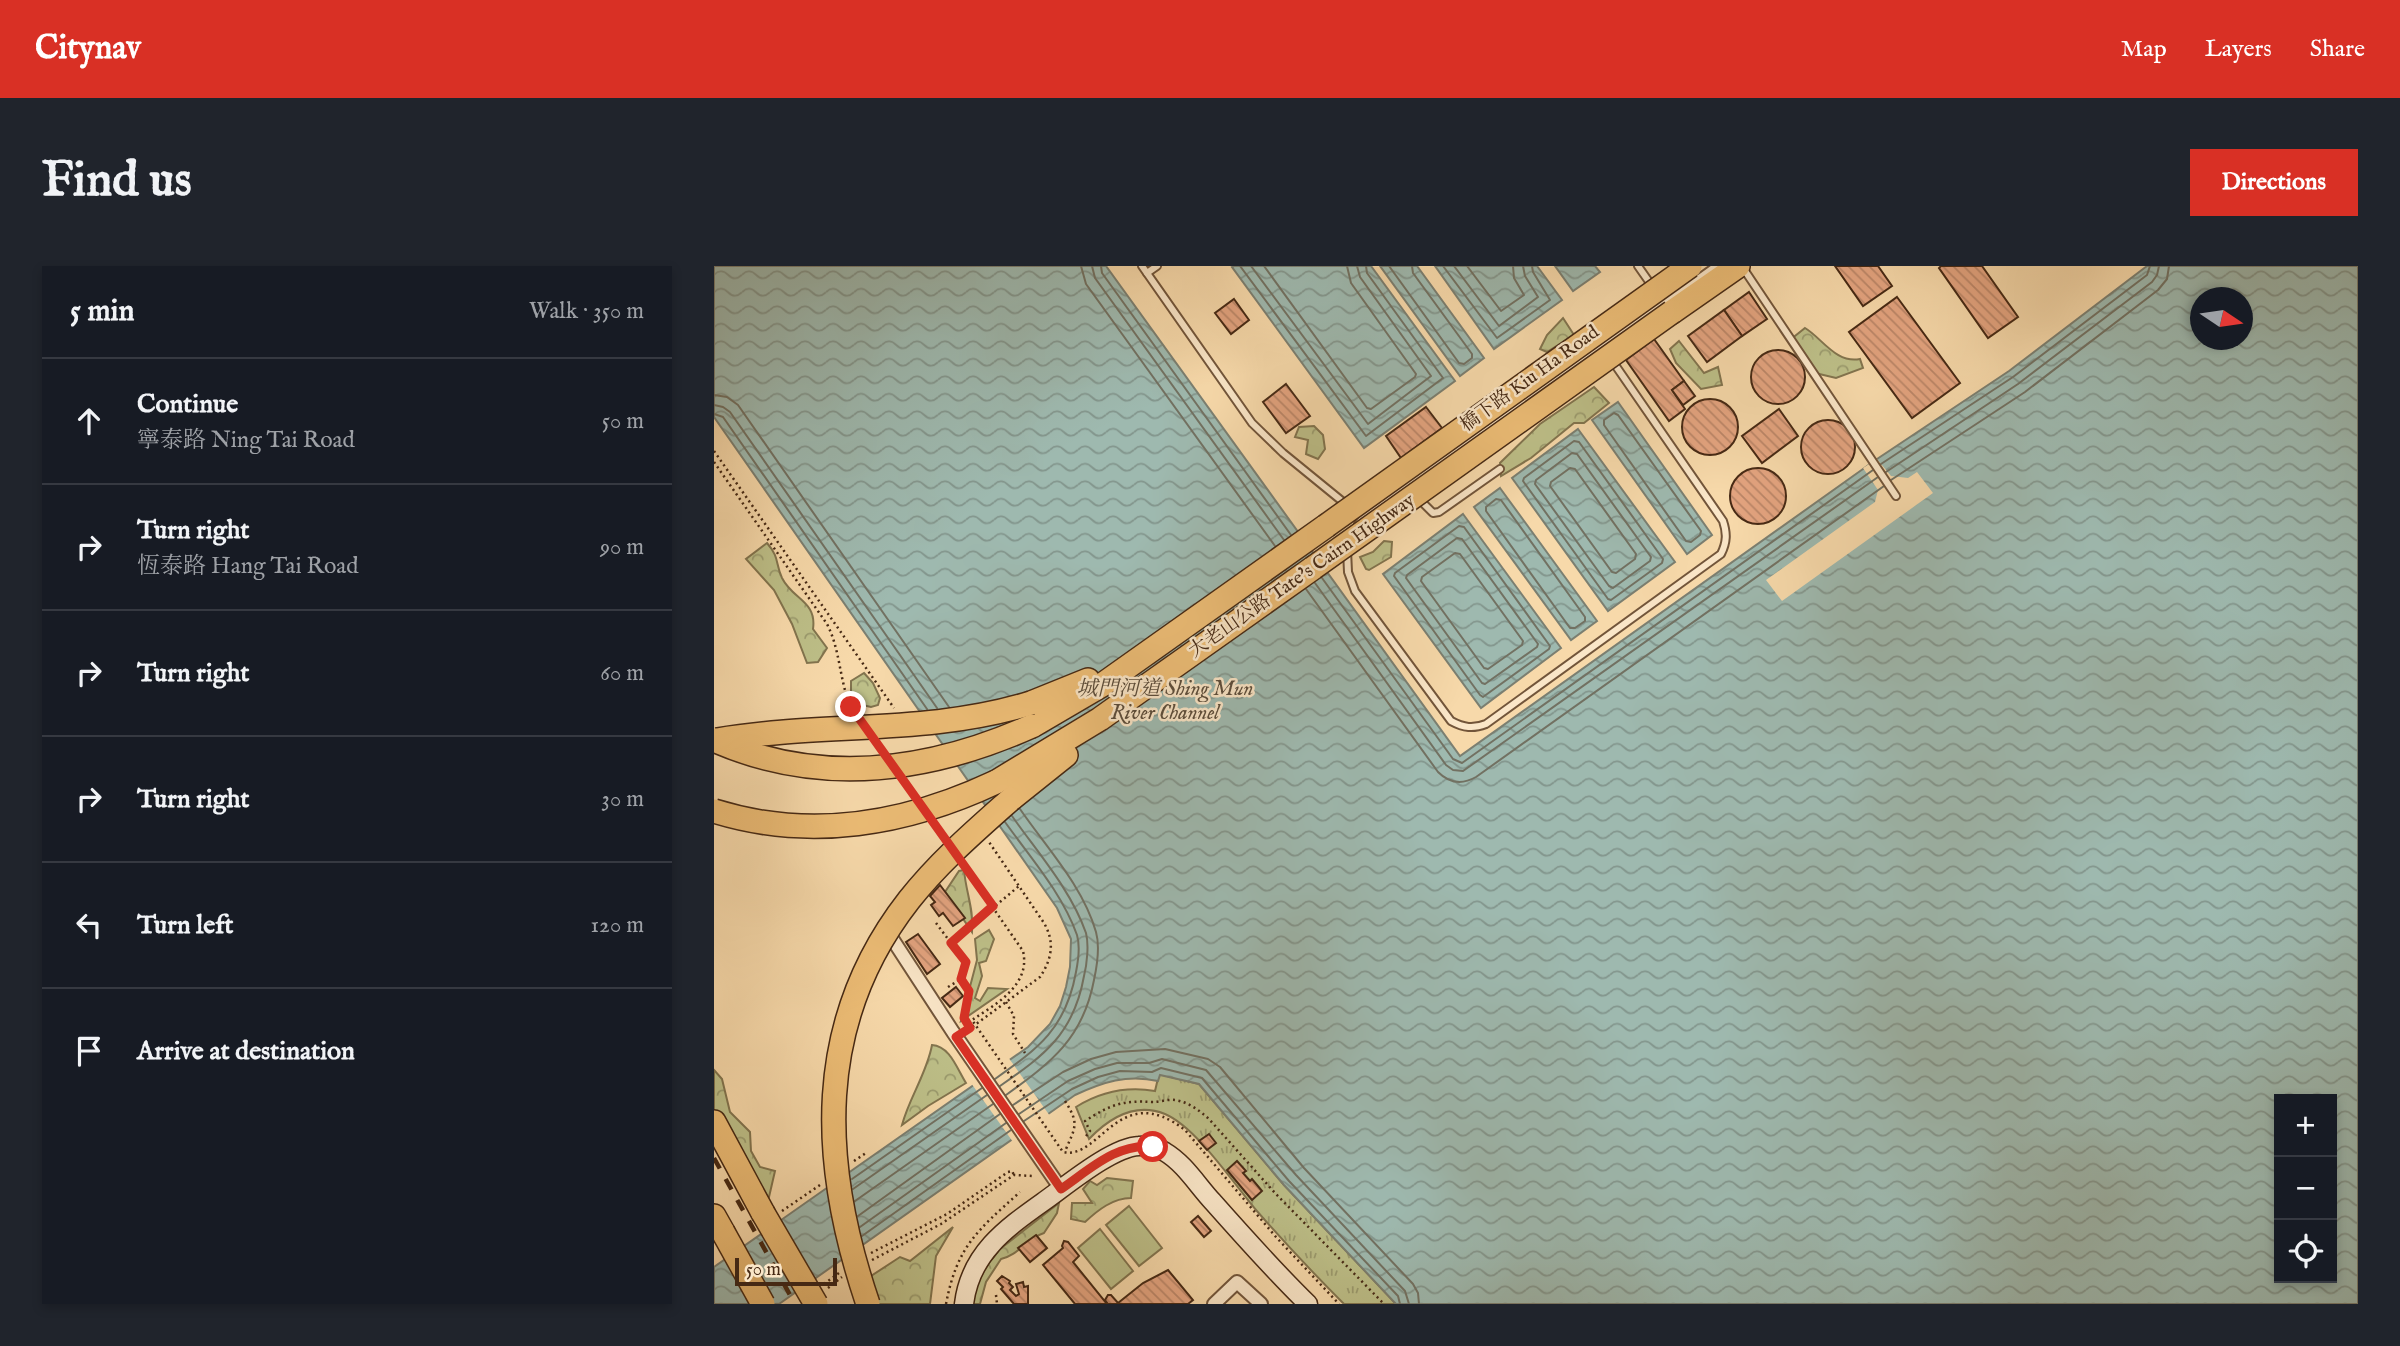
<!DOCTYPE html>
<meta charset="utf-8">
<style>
body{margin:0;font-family:"IM FELL English","Noto Serif TC",serif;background:#20242c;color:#f1f3f6}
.controls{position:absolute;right:21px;bottom:21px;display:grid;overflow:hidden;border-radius:0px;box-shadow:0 4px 10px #0003}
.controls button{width:63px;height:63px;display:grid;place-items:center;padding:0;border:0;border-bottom:2px solid #363941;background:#171b24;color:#f1f3f6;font:35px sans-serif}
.compass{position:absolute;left:1476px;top:21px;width:63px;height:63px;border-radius:50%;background:#171b24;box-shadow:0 4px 10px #0003;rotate:103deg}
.scale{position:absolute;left:21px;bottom:18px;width:102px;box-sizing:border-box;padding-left:7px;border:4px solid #462914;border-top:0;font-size:19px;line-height:24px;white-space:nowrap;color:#462914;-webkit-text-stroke:5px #fae6c8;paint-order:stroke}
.stop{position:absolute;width:21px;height:21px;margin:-16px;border:5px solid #d93025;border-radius:50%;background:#fff}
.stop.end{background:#d93025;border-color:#fff;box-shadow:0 2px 7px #0008}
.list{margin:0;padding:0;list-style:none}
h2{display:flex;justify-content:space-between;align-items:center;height:91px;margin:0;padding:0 28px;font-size:30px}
h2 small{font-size:23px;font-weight:400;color:#9ea1a6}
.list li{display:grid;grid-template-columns:46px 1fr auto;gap:21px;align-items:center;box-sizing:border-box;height:126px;padding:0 28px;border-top:2px solid #363941}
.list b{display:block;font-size:26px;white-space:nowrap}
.list p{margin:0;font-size:23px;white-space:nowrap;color:#9ea1a6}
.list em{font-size:23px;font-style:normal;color:#9ea1a6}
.icon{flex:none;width:38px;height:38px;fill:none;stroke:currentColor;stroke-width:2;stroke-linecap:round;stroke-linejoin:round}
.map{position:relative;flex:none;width:1644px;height:1038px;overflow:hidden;border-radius:0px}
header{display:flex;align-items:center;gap:42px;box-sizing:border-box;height:98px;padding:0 35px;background:#d93025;color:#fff}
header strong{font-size:33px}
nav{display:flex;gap:38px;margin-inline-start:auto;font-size:24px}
.intro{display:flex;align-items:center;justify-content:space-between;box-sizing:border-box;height:168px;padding:0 42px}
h1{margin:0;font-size:49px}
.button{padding:18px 32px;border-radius:0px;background:#d93025;color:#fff;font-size:24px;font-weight:700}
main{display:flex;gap:42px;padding:0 42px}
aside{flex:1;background:#171b24;border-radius:0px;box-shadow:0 4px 10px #0003}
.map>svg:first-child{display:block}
</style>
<header>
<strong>Citynav</strong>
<nav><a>Map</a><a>Layers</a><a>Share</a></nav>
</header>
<div class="intro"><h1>Find us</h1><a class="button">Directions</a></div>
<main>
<aside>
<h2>5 min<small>Walk · 350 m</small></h2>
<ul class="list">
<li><svg class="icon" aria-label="ahead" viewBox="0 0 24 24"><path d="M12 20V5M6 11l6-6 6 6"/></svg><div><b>Continue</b><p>寧泰路 Ning Tai Road</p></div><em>50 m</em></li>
<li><svg class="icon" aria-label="right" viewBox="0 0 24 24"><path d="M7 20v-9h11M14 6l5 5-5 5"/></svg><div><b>Turn right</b><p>恆泰路 Hang Tai Road</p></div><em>90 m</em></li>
<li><svg class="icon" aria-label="right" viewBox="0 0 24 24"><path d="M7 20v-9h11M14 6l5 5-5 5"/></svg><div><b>Turn right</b></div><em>60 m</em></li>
<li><svg class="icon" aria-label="right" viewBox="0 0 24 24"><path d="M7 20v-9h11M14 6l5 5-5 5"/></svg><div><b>Turn right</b></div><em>30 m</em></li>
<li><svg class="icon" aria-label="left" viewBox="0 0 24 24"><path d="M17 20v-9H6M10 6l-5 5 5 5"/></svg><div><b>Turn left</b></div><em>120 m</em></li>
<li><svg class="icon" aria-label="arrive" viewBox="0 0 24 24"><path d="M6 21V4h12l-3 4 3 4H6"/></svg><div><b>Arrive at destination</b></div></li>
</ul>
</aside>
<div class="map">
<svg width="1644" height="1038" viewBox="0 0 1644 1038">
<defs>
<pattern id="grass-tufts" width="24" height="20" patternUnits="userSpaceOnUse" patternTransform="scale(1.75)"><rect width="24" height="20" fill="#bdbf88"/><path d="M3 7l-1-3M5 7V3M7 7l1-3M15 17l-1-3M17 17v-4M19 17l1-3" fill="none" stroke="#9b9b6e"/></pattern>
<pattern id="forest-crowns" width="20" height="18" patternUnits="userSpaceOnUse" patternTransform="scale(1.75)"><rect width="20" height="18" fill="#bdbf88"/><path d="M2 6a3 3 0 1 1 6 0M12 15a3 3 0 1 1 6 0" fill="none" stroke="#9b9b6e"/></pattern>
<pattern id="water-waves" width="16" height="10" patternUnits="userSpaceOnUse" patternTransform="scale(1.75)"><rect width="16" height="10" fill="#9eb9af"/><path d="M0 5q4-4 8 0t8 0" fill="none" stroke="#83968d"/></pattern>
<pattern id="building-back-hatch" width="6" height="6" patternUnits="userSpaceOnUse" patternTransform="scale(1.75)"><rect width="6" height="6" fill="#e4a480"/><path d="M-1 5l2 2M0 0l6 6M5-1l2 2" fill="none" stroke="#bb8668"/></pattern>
</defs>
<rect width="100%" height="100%" fill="#f7d9aa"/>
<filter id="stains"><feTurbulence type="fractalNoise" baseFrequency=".00286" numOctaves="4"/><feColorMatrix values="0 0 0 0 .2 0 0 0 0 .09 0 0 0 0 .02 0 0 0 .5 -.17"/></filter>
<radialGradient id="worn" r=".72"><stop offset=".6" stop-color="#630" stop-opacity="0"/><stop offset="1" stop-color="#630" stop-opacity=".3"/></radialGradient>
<path fill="url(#grass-tufts)" stroke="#82744e" stroke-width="2" d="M 445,808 L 485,818 L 570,919 L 682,1038 L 630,1038 C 600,1008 570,976 542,944 C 520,918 482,861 451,848 C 421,836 396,851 375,873 L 362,841 C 386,826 412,820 441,825 Z"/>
<g fill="url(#forest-crowns)" stroke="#82744e" stroke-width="2">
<polygon points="849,52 860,69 833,86 826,83 833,69"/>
<path d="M 1091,62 C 1108,72 1122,98 1146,93 L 1149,102 L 1122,112 L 1097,106 L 1076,74 Z"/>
<polygon points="965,75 990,107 1004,101 1008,119 987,123 962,97 956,83"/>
<polygon points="880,121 895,137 870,157 860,157 817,192 787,210 786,197 826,158"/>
<polygon points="600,160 609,169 611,183 604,193 592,188 594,174 581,171 585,161"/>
<polygon points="670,275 678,276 677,291 655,304 652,303 646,291 659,286"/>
<path d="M 53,277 C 66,292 61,297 68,312 C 79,334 103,335 99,363 L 113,382 L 104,396 L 93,397 L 78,358 L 60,324 L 32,293 Z"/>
<polygon points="150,407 159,417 166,432 164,439 157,441 144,438 137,427 137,415"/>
<path d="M 250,604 C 252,627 260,643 258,666 L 231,626 L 245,605 Z"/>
<polygon points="275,664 280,673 272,695 265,697 268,710 261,732 266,735 274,722 293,723 247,755 263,694 261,673"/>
<path d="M 218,779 C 236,780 243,803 252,817 L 214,840 L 188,859 C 195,832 213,807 218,779 Z"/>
<polygon points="0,804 8,813 16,846 36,866 37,885 46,901 61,905 55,931 50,933 0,848"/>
<path d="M 393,912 L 419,915 L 417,932 C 399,932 384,944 371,956 L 357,953 L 358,937 L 378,937 L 369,923 L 376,915 L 383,919 Z"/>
<path d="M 345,937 L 343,947 L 330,967 C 309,974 307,988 287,993 L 272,1016 L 266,1038 L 255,1038 L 263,1012 L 286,983 Z"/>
<polygon points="239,961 222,990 216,1038 162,1038 154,1012 186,991 196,995"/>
</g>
<g fill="#bdbf88" stroke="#82744e" stroke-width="2">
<polygon points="415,940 448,982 425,1000 392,959"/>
<polygon points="386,963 419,1005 397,1023 364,982"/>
</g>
<g fill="url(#water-waves)" stroke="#7b7f71" stroke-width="2" fill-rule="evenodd">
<path d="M 0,0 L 392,0 L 746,490 L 1163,193 L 1295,105 L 1433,0 L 1644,0 L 1644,1038 L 682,1038 L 570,919 L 485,818 L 446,809 L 444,815 C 413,808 389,816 361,829 L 65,1038 L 0,1038 L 0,1001 L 314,781 L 336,758 L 346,740 L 352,721 L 356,701 L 357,673 L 343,642 L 0,151 ZM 1486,32 L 1528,32 L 1528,74 L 1486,74 ZM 1565,833 L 1618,833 L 1618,1012 L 1565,1012 Z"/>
<polygon points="520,0 657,0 741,115 650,182 518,1"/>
<polygon points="666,0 703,0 770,92 746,110"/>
<polygon points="721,0 823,0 848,34 780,83"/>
<polygon points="841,0 881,0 886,6 859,25"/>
<polygon points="904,136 998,269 973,288 878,154"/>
<polygon points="864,163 961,296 894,345 798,212"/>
<polygon points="786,222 883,355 857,374 760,241"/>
<polygon points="749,248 847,382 767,442 669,308"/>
</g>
<g fill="#f7d9aa">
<polygon points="1163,193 1177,210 1194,212 1203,206 1219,227 1068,335 1052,314 1161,236 1164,224 1149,202"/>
<polygon points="294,791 336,850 299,876 257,817"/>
</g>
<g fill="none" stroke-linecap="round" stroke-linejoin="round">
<g stroke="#727162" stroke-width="2">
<polyline points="367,0 372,18 561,280"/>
<polyline points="378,0 381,12 570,274"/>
<polyline points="387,0 388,7 577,269"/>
<polyline points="526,0 652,170 729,112 653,7 652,0"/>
<polyline points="537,0 654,158 717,110 646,11 643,0"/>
<polyline points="550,0 653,142 657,143 701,111 702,108 637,17 633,0"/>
<polyline points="675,0 745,97 750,98 758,92 758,88 699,7 698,0"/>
<polyline points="729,0 783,72 836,34 819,6 818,0"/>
<polyline points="740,0 785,60 824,31 811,10 809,0"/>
<polyline points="753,0 787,45 810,29 800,12 799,0"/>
<polyline points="0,129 13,131 24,139 235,441"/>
<polyline points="0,139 9,141 16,146 223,442"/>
<polygon points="900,147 904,149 987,265 986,269 977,276 972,275 890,159 890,154"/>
<polyline points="0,148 9,151 213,443"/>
<polygon points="860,175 865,176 949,293 948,297 897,334 894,333 809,215 810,212"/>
<polygon points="858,187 863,188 937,291 936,295 899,322 895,320 821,218 822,214"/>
<polyline points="1167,198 1299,111 1433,9 1436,0"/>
<polygon points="856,202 861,203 922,288 921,293 902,307 898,306 836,220 837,216"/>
<polyline points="1172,206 1304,118 1438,16 1443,9 1445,0"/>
<polyline points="1177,214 1311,126 1444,24 1453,13 1455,0"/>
<polygon points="782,233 787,234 871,351 871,355 861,362 856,362 772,245 772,241"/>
<polygon points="745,260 750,261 836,380 835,383 769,431 766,429 680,310 681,307"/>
<polygon points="743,272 748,273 824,378 823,381 771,418 768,417 692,312 693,309"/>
<polygon points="741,287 746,288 809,375 808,379 774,403 770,402 707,315 708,311"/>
<polyline points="608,312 739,493 748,497 1159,204"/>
<polyline points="601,317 732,499 739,504 749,505 1164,211"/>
<path d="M 592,323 L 724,506 C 735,517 748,519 762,511 L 1170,220"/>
<path d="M 281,813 C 325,782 352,762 362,706 C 364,696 366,679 363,669 C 348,627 316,591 291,556"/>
<path d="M 286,820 C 331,789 360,767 370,710 C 373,698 375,679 372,667 C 357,624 324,587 298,550"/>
<path d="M 292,829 C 338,796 369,772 380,714 C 383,700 386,680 382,666 C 369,620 332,581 306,543"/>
<polyline points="299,839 349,806 377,793 402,786 451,783 494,793 506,801 590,902 699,1018 704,1027 705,1038"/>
<polyline points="305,848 354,815 381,803 403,797 435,797 448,793 492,804 582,909 691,1025 695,1038"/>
<polyline points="310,855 358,823 384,811 406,805 438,806 447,802 488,812 575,915 684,1030 686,1038"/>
<polyline points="138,913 268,822"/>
<polyline points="139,923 273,829"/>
<polyline points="141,935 279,838"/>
<polyline points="144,950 286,848"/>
<polyline points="146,961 292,857"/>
<polyline points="148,970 297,864"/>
</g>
</g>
<g fill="url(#building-back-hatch)" stroke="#462914" stroke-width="2">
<polygon points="1121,0 1164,0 1178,20 1149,40"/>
<polygon points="1227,0 1268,0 1304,51 1274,72 1225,2"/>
<polygon points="1035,26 1053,53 1028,70 1010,44"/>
<polygon points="1183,31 1246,117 1198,152 1135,66"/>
<polygon points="520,33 535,54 517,68 501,47"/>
<polygon points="1010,44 1028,70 993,96 974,70"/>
<polygon points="940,73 970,115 958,124 971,143 955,155 912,94"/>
<circle cx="1064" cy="111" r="27"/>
<polygon points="970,115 981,130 969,139 958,124"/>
<polygon points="572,118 596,150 572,167 549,136"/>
<circle cx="996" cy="161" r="28"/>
<polygon points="712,141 728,162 687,192 672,170"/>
<polygon points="1065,143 1084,170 1048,197 1028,170"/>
<circle cx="1114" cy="181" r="27"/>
<circle cx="1044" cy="230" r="28"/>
<polygon points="226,619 251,652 239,660 229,647 225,650 217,639 221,636 216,630"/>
<polygon points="204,668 226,698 213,708 192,676"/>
<polygon points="242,721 249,730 236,741 228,732"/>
<polygon points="495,868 502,877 493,884 485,875"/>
<polygon points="523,895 532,905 529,907 536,915 538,913 548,925 538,934 513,904"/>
<polygon points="484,950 497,965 490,971 477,956"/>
<polygon points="322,969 333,982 316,996 304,982"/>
<polygon points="350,975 354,976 365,990 359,996 393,1038 361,1038 329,999 349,982 348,980"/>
<polygon points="454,1004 479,1034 474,1038 394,1038 391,1034 394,1029 397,1029 404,1037 429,1017"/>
<polygon points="288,1010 296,1015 295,1017 299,1021 296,1024 302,1030 305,1028 302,1018 309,1016 310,1021 314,1020 314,1038 300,1038 287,1023 289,1021 283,1015"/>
</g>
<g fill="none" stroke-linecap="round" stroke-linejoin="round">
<defs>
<g id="lane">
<polyline points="428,0 538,157 569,187 634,240"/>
<polyline points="924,0 938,20"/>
<polyline points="1029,2 1182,230"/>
<polyline points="433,7 443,0"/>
<polyline points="704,232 719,247 725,246 786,203"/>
<polyline points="644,258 649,252 1002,0"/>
<path d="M 633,284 L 634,306 L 641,325 L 737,455 C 750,462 759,463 772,458 L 1007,288 C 1013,276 1013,267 1009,255 L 888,80"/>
</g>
<g id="street">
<polyline points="177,671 239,766 347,923"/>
<polyline points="500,1038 523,1016 547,1038"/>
</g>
<path id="secondary" d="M 250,1038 C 256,988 291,963 329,936 C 352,920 398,881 425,880 C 434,879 443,881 451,886 C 470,897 484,920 499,936 C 530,971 561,1006 594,1038"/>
<g id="highway">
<polyline points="958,46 1024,0"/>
<polyline points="317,437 374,414"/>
<polyline points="318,460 388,419 612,260"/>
<polyline points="282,516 386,453 599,302"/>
<polyline points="297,533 352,489"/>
<polyline points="0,856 49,947"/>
<polyline points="0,950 9,966"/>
</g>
</defs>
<use href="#lane" stroke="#72553a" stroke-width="10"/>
<use href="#street" stroke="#72553a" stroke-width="16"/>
<use href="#secondary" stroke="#462914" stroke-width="21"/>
<use href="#highway" stroke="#462914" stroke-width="26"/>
<g stroke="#462914" stroke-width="2.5" stroke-dasharray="2 3.5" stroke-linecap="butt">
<polyline points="0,185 180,442"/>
<path d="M 0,196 L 113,358 C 127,385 125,416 138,444"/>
<polyline points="191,518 199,529"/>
<polyline points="221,560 230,572"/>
<path d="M 250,600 L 309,685 C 317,719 282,738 258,754 L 349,886 C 386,895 405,813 471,864 L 562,971 L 625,1038"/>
<polyline points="222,657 237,677"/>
<polyline points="247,713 255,725 250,752 255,761"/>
<polyline points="234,721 247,713 252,696 237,677 305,620"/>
<polyline points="292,736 300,750 299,768 311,787"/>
<path d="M 254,764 L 326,711 C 338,693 341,676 330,657 L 275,576"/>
<path d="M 351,835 C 365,857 362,860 352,883"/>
<path d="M 372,870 L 376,865 L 371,855 C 396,839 408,834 439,836 C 446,836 454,833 461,834 C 474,836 485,844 495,853 L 561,927 L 670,1038"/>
<polyline points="140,895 152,887"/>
<polyline points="68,945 106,919"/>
<polyline points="157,987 233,948 294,906 298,905 300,909"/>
<polyline points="158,994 227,958 300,909 319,910"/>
<polyline points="110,1018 125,1007"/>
<polyline points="114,1022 128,1011"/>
<polyline points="282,1029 283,1038"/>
<path d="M 232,1038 C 243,980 264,964 306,926"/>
</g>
<use href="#lane" stroke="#fae6c8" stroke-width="6"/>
<use href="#street" stroke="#fae6c8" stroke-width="12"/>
<use href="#secondary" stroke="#fae6c8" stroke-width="18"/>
<use href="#highway" stroke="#ecbc75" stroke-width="23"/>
<polyline stroke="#462914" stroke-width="4.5" stroke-dasharray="12 12" stroke-linecap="butt" points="0,892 81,1038"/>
<defs>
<g id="highway-bridge">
<polyline points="612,260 976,0"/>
<polyline points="599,302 958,46"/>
<path d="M 0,474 C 106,521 215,506 318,460"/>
<path d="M 3,474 C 108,456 214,469 317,437"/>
<path d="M 0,545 C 96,575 193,558 282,516"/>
<polyline points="49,947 102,1038"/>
<polyline points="9,966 49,1038"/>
<path d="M 154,1038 C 106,897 99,757 195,634 C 225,596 261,565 297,533"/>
</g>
</defs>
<use href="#highway-bridge" stroke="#462914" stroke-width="26" stroke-linecap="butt"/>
<use href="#highway-bridge" stroke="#ecbc75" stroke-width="23"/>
</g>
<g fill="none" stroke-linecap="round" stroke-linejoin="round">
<path stroke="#d93025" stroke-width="9" d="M 137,441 L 279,640 L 237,677 L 252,696 L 247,713 L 255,725 L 250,752 L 256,762 L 242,771 L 347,923 C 375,904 404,876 439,881"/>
</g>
<g text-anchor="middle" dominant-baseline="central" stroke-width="5" stroke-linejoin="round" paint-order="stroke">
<g font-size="19" fill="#462914" stroke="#fae6c8">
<text transform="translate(816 113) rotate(-36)">橋下路 Kiu Ha Road</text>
<text transform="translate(588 310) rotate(-35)">大老山公路 Tate's Cairn Highway</text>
</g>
<g font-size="21" font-style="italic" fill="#5c4d3b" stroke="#fae6c8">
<text x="451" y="423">城門河道 Shing Mun<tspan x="451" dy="24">River Channel</tspan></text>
</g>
</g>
<rect width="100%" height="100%" filter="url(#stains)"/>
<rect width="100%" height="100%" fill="url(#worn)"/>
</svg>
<div class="controls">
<button>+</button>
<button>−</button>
<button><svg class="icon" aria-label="locate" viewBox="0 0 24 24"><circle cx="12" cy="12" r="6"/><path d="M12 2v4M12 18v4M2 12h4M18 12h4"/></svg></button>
</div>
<svg class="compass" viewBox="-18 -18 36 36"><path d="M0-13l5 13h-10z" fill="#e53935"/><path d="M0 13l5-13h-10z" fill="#9ea1a6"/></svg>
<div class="scale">50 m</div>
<div class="stop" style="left:439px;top:881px"></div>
<div class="stop end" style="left:137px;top:441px"></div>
</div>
</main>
